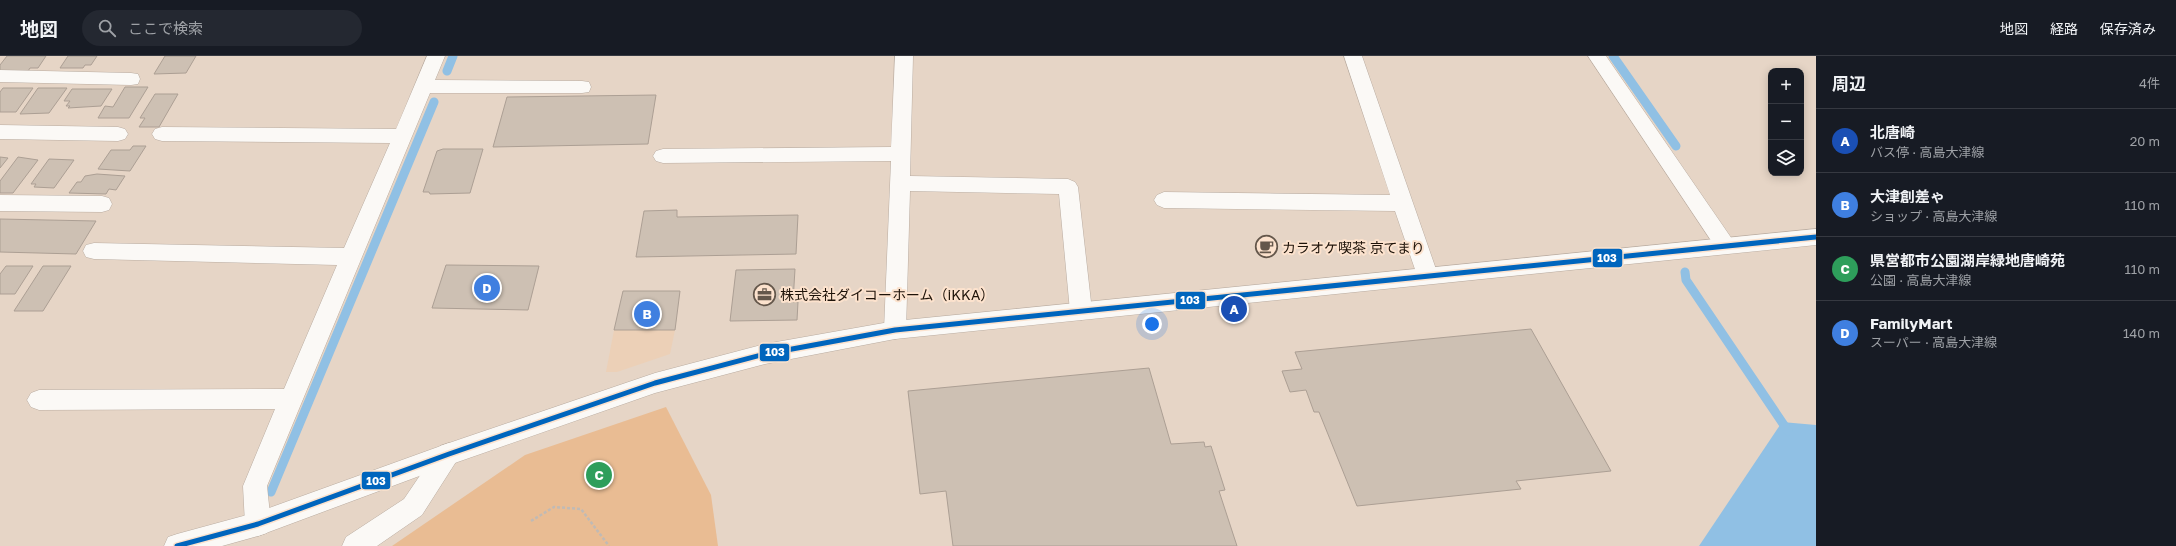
<!DOCTYPE html>
<html lang="ja">
<meta charset="utf-8">
<style>
body{margin:0;font-family:"Golos Text","Noto Sans JP",sans-serif;background:#242831;color:#f1f3f6}
.controls{position:absolute;right:12px;top:12px;display:grid;overflow:hidden;border-radius:8px;box-shadow:0 2px 10px #0003}
.controls button{width:36px;height:36px;display:grid;place-items:center;padding:0;border:0;border-bottom:1px solid #363941;background:#171b24;color:#f1f3f6;font:20px sans-serif}
.you{position:absolute;left:1152px;top:268px;width:14px;height:14px;margin:-10px;border:3px solid #fff;border-radius:50%;background:#1a73e8;box-shadow:0 0 0 6px #1a73e833}
.badge{display:grid;place-items:center;width:26px;height:26px;border-radius:50%;background:#0f766e;color:#fff;font-size:13px;font-weight:700}
.pin{position:absolute;translate:-50% -50%;border:2px solid #fff;box-shadow:0 1px 4px #0006}
.list{margin:0;padding:0;list-style:none}
h2{display:flex;justify-content:space-between;align-items:center;height:52px;margin:0;padding:0 16px;font-size:17px}
h2 small{font-size:13px;font-weight:400;color:#9ea1a6}
.list li{display:grid;grid-template-columns:26px 1fr auto;gap:12px;align-items:center;box-sizing:border-box;height:64px;padding:0 16px;border-top:1px solid #363941}
.list b{display:block;font-size:15px;white-space:nowrap}
.list p{margin:0;font-size:13px;white-space:nowrap;color:#9ea1a6}
.list em{font-size:13px;font-style:normal;color:#9ea1a6}
.icon{flex:none;width:22px;height:22px;fill:none;stroke:currentColor;stroke-width:2;stroke-linecap:round;stroke-linejoin:round}
.map{position:relative;flex:none;width:1816px;height:490px;overflow:hidden}
header{display:flex;align-items:center;gap:24px;box-sizing:border-box;height:56px;padding:0 20px;background:#171b24;border-bottom:1px solid #363941}
header strong{font-size:19px}
nav{display:flex;gap:22px;margin-inline-start:auto;font-size:14px}
.search{width:280px;height:36px;background:#242831;display:flex;align-items:center;gap:10px;box-sizing:border-box;padding:0 14px;border-radius:22px;color:#9ea1a6;font-size:15px}
main{display:flex}
aside{flex:1;background:#171b24}
.map>svg:first-child{display:block}
</style>
<header>
<strong>地図</strong>
<div class="search"><svg class="icon" aria-label="search" viewBox="0 0 24 24"><circle cx="10" cy="10" r="6"/><path d="M15 15l6 6"/></svg>ここで検索</div>
<nav><a>地図</a><a>経路</a><a>保存済み</a></nav>
</header>
<main>
<div class="map">
<svg width="1816" height="490" viewBox="0 0 1816 490">
<rect width="100%" height="100%" fill="#e6d5c6"/>
<polygon fill="#ecd0b7" points="614,274 675,274 670,298 617,316 606,316"/>
<polygon fill="#e9bc93" points="666,351 711,439 718,490 392,490 525,399"/>
<polygon fill="#90c0e4" points="1782,366 1816,369 1816,490 1699,490"/>
<g fill="none" stroke-linecap="round" stroke-linejoin="round">
<g stroke="#90c0e4" stroke-width="9">
<polyline points="1613,0 1676,90"/>
<polyline points="447,15 453,0"/>
<polyline points="1685,216 1686,224 1788,375"/>
<polyline points="271,436 434,46"/>
</g>
</g>
<g fill="#cdc0b3" stroke="#ac9f94">
<polygon points="7,0 46,0 38,12 30,12 28,15 0,15 0,9"/>
<polygon points="68,0 97,0 91,9 85,9 83,12 60,12"/>
<polygon points="165,0 196,0 186,17 154,18"/>
<polygon points="125,31 148,31 129,62 98,62 105,50 113,51"/>
<polygon points="3,32 33,32 16,56 0,56 0,36"/>
<polygon points="38,32 67,32 49,57 20,58"/>
<polygon points="72,33 112,33 101,50 68,52 70,50 66,50 70,45 64,45"/>
<polygon points="155,38 178,38 159,71 139,71 145,62 140,62"/>
<polygon points="656,39 648,88 493,91 507,41"/>
<polygon points="133,90 146,90 130,115 98,113 111,94 130,94"/>
<polygon points="443,93 483,93 470,137 430,138 429,136 423,136 437,95"/>
<polygon points="0,101 8,102 0,112"/>
<polygon points="18,101 38,104 13,137 0,137 0,125"/>
<polygon points="49,103 74,104 54,132 34,131 36,128 31,128"/>
<polygon points="97,118 125,120 116,134 109,133 106,138 69,137 77,126 81,126 85,120"/>
<polygon points="677,154 677,161 798,159 796,198 636,201 644,155"/>
<polygon points="0,163 96,165 76,198 0,196"/>
<polygon points="446,209 539,210 528,254 432,252"/>
<polygon points="6,210 33,210 15,238 0,238 0,218"/>
<polygon points="43,210 71,210 43,255 14,255"/>
<polygon points="795,213 793,246 798,246 797,264 730,265 736,214"/>
<polygon points="623,235 680,235 675,274 614,274"/>
<polygon points="1531,273 1611,415 1516,425 1521,433 1357,450 1319,356 1314,356 1306,334 1290,336 1282,315 1302,313 1295,296"/>
<polygon points="1149,312 1171,388 1204,386 1205,391 1211,390 1225,434 1219,435 1237,490 953,490 946,435 920,438 908,335"/>
</g>
<g fill="none" stroke-linecap="round" stroke-linejoin="round">
<defs>
<g id="street">
<polygon points="427,0 445,0 435,24 582,25 589,26 591,31 589,36 582,37 430,37 267,430 271,468 267,477 258,480 249,477 245,468 243,430 275,353 39,354 31,351 27,344 31,337 39,334 284,333 337,209 94,203 86,201 83,195 86,189 94,187 344,192 390,87 162,85 155,83 152,78 155,73 162,71 396,73"/>
<polygon points="895,0 913,0 910,120 1068,123 1075,126 1078,131 1092,255 1089,261 1081,264 1073,261 1070,255 1059,138 910,135 906,274 903,281 895,283 887,281 884,274 891,105 663,107 656,105 653,100 656,95 663,93 891,91"/>
<polygon points="1344,0 1362,0 1438,219 1435,225 1427,228 1419,225 1395,155 1164,152 1157,149 1154,144 1157,139 1164,136 1390,139"/>
<polygon points="1588,0 1606,0 1732,183 1736,189 1732,195 1725,197 1718,195"/>
<polygon points="0,14 131,17 138,18 140,23 138,28 131,29 0,26"/>
<polygon points="0,69 118,71 125,73 128,78 125,83 118,85 0,83"/>
<polygon points="0,139 102,140 109,142 112,148 109,154 102,156 0,155"/>
<polygon points="449,387 458,390 461,398 422,459 377,490 342,490 346,481 404,443 440,390"/>
</g>
<polygon id="secondary" points="1816,173 1816,189 895,283 765,308 655,337 449,409 258,480 222,490 164,490 168,481 177,478 258,456 449,387 655,317 765,288 895,265"/>
</defs>
<use href="#street" stroke="#b9aca1" stroke-width="1"/>
<use href="#secondary" stroke="#b9aca1" stroke-width="1"/>
<polyline stroke="#c0bab5" stroke-width="2.5" stroke-dasharray="3 2" stroke-linecap="butt" points="531,465 554,451 581,453 609,490"/>
<use href="#street" fill="#fbf9f6" fill-rule="evenodd"/>
<use href="#secondary" fill="#fbf9f6" fill-rule="evenodd"/>
<defs>
<polyline id="bus-1" points="177,490 258,468 449,398 655,327 765,298 895,274 1816,181"/>
</defs>
<use href="#bus-1" stroke="#fce2cd" stroke-width="8"/>
<use href="#bus-1" stroke="#0065bd" stroke-width="5"/>
</g>
<defs>
<symbol id="cafe-ring" viewBox="-11 -11 22 22"><circle r="9.5" fill="#fce2cd" stroke="#64574b" stroke-width="1.5"/><path d="M-5.5-4.5H6V0H3Q3 3.5 0 3.5H-2.5Q-5.5 3.5-5.5 0ZM3-3.2v2h1.7v-2ZM-6 4.5H4V6H-6Z" fill="#64574b"/></symbol>
<symbol id="office-ring" viewBox="-11 -11 22 22"><circle r="9.5" fill="#fce2cd" stroke="#64574b" stroke-width="1.5"/><path d="M-6-3h4V-5.5h4V-3h4V5H-6ZM-1-4.5V-3h2v-1.5ZM-6 0V1H6V0Z" fill="#64574b"/></symbol>
</defs>
<g fill-rule="evenodd">
<use href="#cafe-ring" x="1254" y="178" width="25" height="25"/>
<use href="#office-ring" x="752" y="226" width="25" height="25"/>
</g>
<g text-anchor="middle" dominant-baseline="central" stroke-width="4" stroke-linejoin="round" paint-order="stroke">
<g font-size="14" fill="#1e1309" stroke="#fce2cd" text-anchor="start">
<text x="1282" y="191">カラオケ喫茶 京てまり</text>
<text x="780" y="238">株式会社ダイコーホーム（iKKA）</text>
</g>
</g>
<g stroke="#fce2cd" stroke-width="1.5">
<rect x="1592" y="192" width="31" height="20" rx="4" fill="#0065bd"/>
<rect x="1175" y="235" width="31" height="19" rx="4" fill="#0065bd"/>
<rect x="759" y="287" width="31" height="19" rx="4" fill="#0065bd"/>
<rect x="361" y="415" width="30" height="19" rx="4" fill="#0065bd"/>
</g>
<g font-size="11" text-anchor="middle" font-weight="bold" fill="#fff">
<text x="1607" y="206">103</text>
<text x="1190" y="248">103</text>
<text x="775" y="300">103</text>
<text x="376" y="429">103</text>
</g>
</svg>
<div class="controls">
<button>+</button>
<button>−</button>
<button><svg class="icon" aria-label="layers" viewBox="0 0 24 24"><path d="M12 4l9 5-9 5-9-5zM3 14l9 5 9-5"/></svg></button>
</div>
<div class="you"></div>
<div class="pin badge" style="left:1234px;top:253px;background:#1a4fb4">A</div>
<div class="pin badge" style="left:647px;top:258px;background:#3f7fe0">B</div>
<div class="pin badge" style="left:599px;top:419px;background:#2e9e5b">C</div>
<div class="pin badge" style="left:487px;top:232px;background:#3f7fe0">D</div>
</div>
<aside>
<h2>周辺<small>4件</small></h2>
<ul class="list">
<li><span class="badge" style="background:#1a4fb4">A</span><div><b>北唐崎</b><p>バス停 · 高島大津線</p></div><em>20 m</em></li>
<li><span class="badge" style="background:#3f7fe0">B</span><div><b>大津創差ゃ</b><p>ショップ · 高島大津線</p></div><em>110 m</em></li>
<li><span class="badge" style="background:#2e9e5b">C</span><div><b>県営都市公園湖岸緑地唐崎苑</b><p>公園 · 高島大津線</p></div><em>110 m</em></li>
<li><span class="badge" style="background:#3f7fe0">D</span><div><b>FamilyMart</b><p>スーパー · 高島大津線</p></div><em>140 m</em></li>
</ul>
</aside>
</main>
